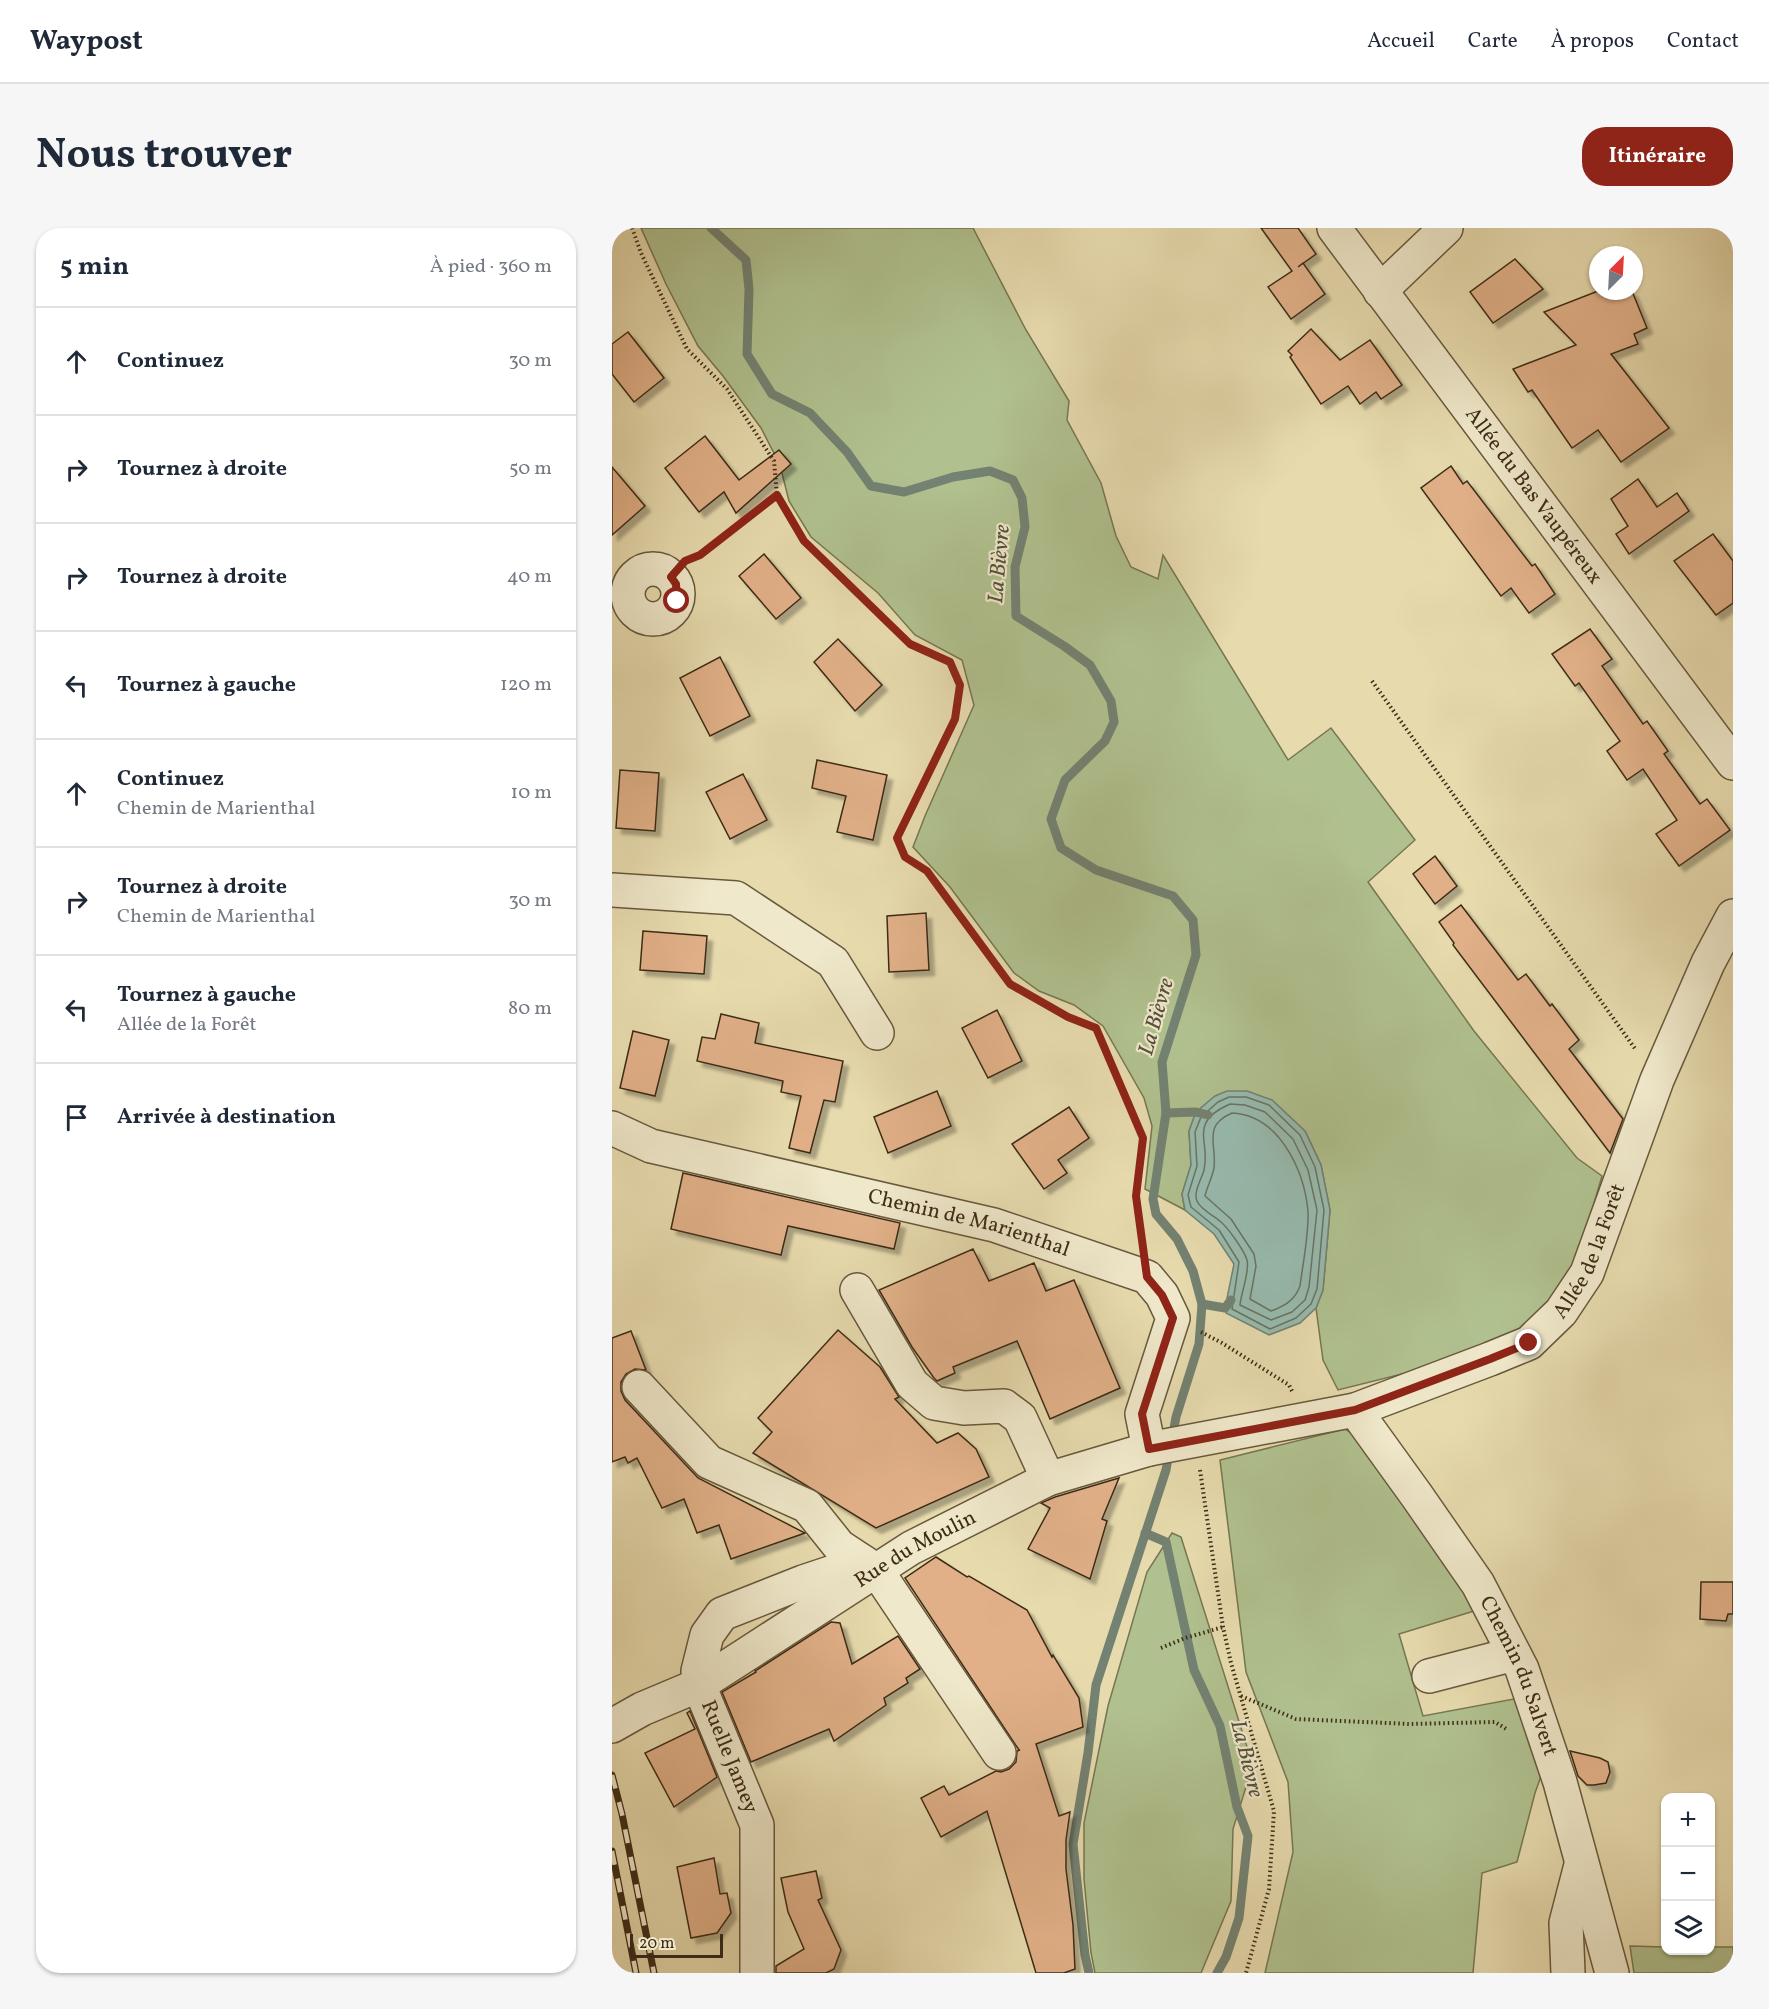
<!DOCTYPE html>
<html lang="fr">
<meta charset="utf-8">
<style>
body{margin:0;font-family:Vollkorn,serif;background:#f6f6f7;color:#1f2937}
.controls{position:absolute;right:18px;bottom:18px;display:grid;overflow:hidden;border-radius:12px;box-shadow:0 2px 4px #0004}
.controls button{width:54px;height:54px;display:grid;place-items:center;padding:0;border:0;border-bottom:2px solid #e0e1e3;background:#fff;color:#1f2937;font:30px sans-serif}
.compass{position:absolute;left:977px;top:18px;width:54px;height:54px;border-radius:50%;background:#fff;box-shadow:0 2px 4px #0004;rotate:24deg}
.scale{position:absolute;left:18px;bottom:15px;width:93px;box-sizing:border-box;padding-left:6px;border:3px solid #3d2c17;border-top:0;font-size:16px;line-height:21px;white-space:nowrap;color:#3d2c17;-webkit-text-stroke:4px #efe8ca;paint-order:stroke}
.stop{position:absolute;width:18px;height:18px;margin:-14px;border:4px solid #8f2418;border-radius:50%;background:#fff}
.stop.end{background:#8f2418;border-color:#fff;box-shadow:0 2px 6px #0008}
.list{margin:0;padding:0;list-style:none}
h2{display:flex;justify-content:space-between;align-items:center;height:78px;margin:0;padding:0 24px;font-size:26px}
h2 small{font-size:20px;font-weight:400;color:#747a83}
.list li{display:grid;grid-template-columns:39px 1fr auto;gap:18px;align-items:center;box-sizing:border-box;height:108px;padding:0 24px;border-top:2px solid #e0e1e3}
.list b{display:block;font-size:22px;white-space:nowrap}
.list p{margin:0;font-size:20px;white-space:nowrap;color:#747a83}
.list em{font-size:20px;font-style:normal;color:#747a83}
.icon{flex:none;width:33px;height:33px;fill:none;stroke:currentColor;stroke-width:2;stroke-linecap:round;stroke-linejoin:round}
.map{position:relative;flex:none;width:1121px;height:1745px;overflow:hidden;border-radius:24px}
header{display:flex;align-items:center;gap:36px;box-sizing:border-box;height:84px;padding:0 30px;background:#fff;border-bottom:2px solid #e0e1e3}
header strong{font-size:28px}
nav{display:flex;gap:33px;margin-inline-start:auto;font-size:21px}
.intro{display:flex;align-items:center;justify-content:space-between;box-sizing:border-box;height:144px;padding:0 36px}
h1{margin:0;font-size:42px}
.button{padding:15px 27px;border-radius:24px;background:#8f2418;color:#fff;font-size:21px;font-weight:700}
main{display:flex;gap:36px;padding:0 36px}
aside{flex:1;background:#fff;border-radius:24px;box-shadow:0 2px 4px #0004}
.map>svg:first-child{display:block}
</style>
<header>
<strong>Waypost</strong>
<nav><a>Accueil</a><a>Carte</a><a>À propos</a><a>Contact</a></nav>
</header>
<div class="intro"><h1>Nous trouver</h1><a class="button">Itinéraire</a></div>
<main>
<aside>
<h2>5 min<small>À pied · 360 m</small></h2>
<ul class="list">
<li><svg class="icon" aria-label="ahead" viewBox="0 0 24 24"><path d="M12 20V5M6 11l6-6 6 6"/></svg><div><b>Continuez</b></div><em>30 m</em></li>
<li><svg class="icon" aria-label="right" viewBox="0 0 24 24"><path d="M7 20v-9h11M14 6l5 5-5 5"/></svg><div><b>Tournez à droite</b></div><em>50 m</em></li>
<li><svg class="icon" aria-label="right" viewBox="0 0 24 24"><path d="M7 20v-9h11M14 6l5 5-5 5"/></svg><div><b>Tournez à droite</b></div><em>40 m</em></li>
<li><svg class="icon" aria-label="left" viewBox="0 0 24 24"><path d="M17 20v-9H6M10 6l-5 5 5 5"/></svg><div><b>Tournez à gauche</b></div><em>120 m</em></li>
<li><svg class="icon" aria-label="ahead" viewBox="0 0 24 24"><path d="M12 20V5M6 11l6-6 6 6"/></svg><div><b>Continuez</b><p>Chemin de Marienthal</p></div><em>10 m</em></li>
<li><svg class="icon" aria-label="right" viewBox="0 0 24 24"><path d="M7 20v-9h11M14 6l5 5-5 5"/></svg><div><b>Tournez à droite</b><p>Chemin de Marienthal</p></div><em>30 m</em></li>
<li><svg class="icon" aria-label="left" viewBox="0 0 24 24"><path d="M17 20v-9H6M10 6l-5 5 5 5"/></svg><div><b>Tournez à gauche</b><p>Allée de la Forêt</p></div><em>80 m</em></li>
<li><svg class="icon" aria-label="arrive" viewBox="0 0 24 24"><path d="M6 21V4h12l-3 4 3 4H6"/></svg><div><b>Arrivée à destination</b></div></li>
</ul>
</aside>
<div class="map">
<svg width="1121" height="1745" viewBox="0 0 1121 1745">
<defs>
<filter id="shadow"><feDropShadow dx="5.5" dy="5.5" stdDeviation="1.5" flood-color="#0004"/></filter>
</defs>
<rect width="100%" height="100%" fill="#e7dbae"/>
<filter id="stains"><feTurbulence type="fractalNoise" baseFrequency=".00333" numOctaves="4"/><feColorMatrix values="0 0 0 0 .2 0 0 0 0 .09 0 0 0 0 .02 0 0 0 .5 -.17"/></filter>
<radialGradient id="worn" r=".72"><stop offset=".6" stop-color="#630" stop-opacity="0"/><stop offset="1" stop-color="#630" stop-opacity=".3"/></radialGradient>
<g fill="#b0c18f" stroke="#767653" stroke-width="1.5">
<polygon points="29,0 361,0 414,102 457,173 455,192 489,255 504,308 519,339 546,351 551,327 676,532 719,500 803,612 756,654 862,803 965,930 990,948 969,1020 948,1067 922,1093 890,1114 794,1145 726,1162 711,1132 704,1080 711,1062 718,982 709,937 693,903 584,884 577,903 579,937 570,966 573,982 533,961 540,898 532,870 491,798 462,777 427,763 402,745 338,659 301,619 313,588 362,477 350,432 303,407 266,365 199,309 177,273 168,237 149,200 111,148 86,118 54,56"/>
<polygon points="733,1201 749,1212 822,1307 862,1383 787,1406 811,1488 907,1470 933,1537 923,1565 905,1634 870,1645 861,1745 653,1745 681,1624 676,1554 634,1444 608,1232"/>
<polygon points="560,1305 569,1309 637,1525 637,1549 621,1601 619,1673 589,1745 483,1745 479,1725 472,1651 472,1595 496,1478 535,1344"/>
<polygon points="1018,1718 1053,1719 1054,1722 1098,1722 1099,1719 1121,1719 1121,1745 1022,1745"/>
</g>
<polygon fill="#97bbaf" stroke="#738272" stroke-width="1.5" points="615,863 635,863 660,872 693,903 709,937 718,982 711,1062 704,1080 688,1095 657,1107 614,1085 613,1080 622,1036 602,1006 573,982 570,966 579,937 577,903 584,884 603,868"/>
<g fill="none" stroke-linecap="round" stroke-linejoin="round">
<g stroke="#6a7463" stroke-width="1.5">
<polygon points="617,869 634,869 657,877 688,907 703,939 712,982 705,1061 699,1076 684,1090 658,1101 620,1081 627,1034 607,1002 579,979 576,967 585,938 583,904 589,889 606,874"/>
<path d="M 618,876 L 633,877 L 653,884 L 681,911 L 696,942 L 705,982 L 697,1059 L 693,1072 L 680,1084 L 659,1092 L 628,1077 C 629,1065 638,1043 635,1032 C 632,1022 616,1000 609,994 C 602,988 588,981 585,973 C 581,964 590,950 592,942 C 599,913 575,895 618,876 Z"/>
<path d="M 620,885 C 667,887 692,942 696,983 C 697,1006 691,1035 688,1058 C 683,1072 673,1078 659,1083 L 638,1071 L 644,1038 L 642,1026 L 619,991 L 593,968 C 595,959 600,950 602,940 C 605,916 590,898 620,885 Z"/>
</g>
<g stroke="#738272" stroke-width="9">
<polyline points="99,0 134,32 137,61 135,126 160,166 198,185 235,224 259,258 292,264 341,249 378,243 401,252 410,270 413,299 403,339 404,388 452,418 478,437 499,473 502,494 493,513 453,552 439,591 449,620 484,642 561,668 581,692 584,727 550,834 554,885 541,971 544,986 565,1011 581,1043 590,1076"/>
<polyline points="554,885 584,884 596,887"/>
<polyline points="560,1211 564,1189 587,1116 590,1076 613,1080 619,1072"/>
<polyline points="533,1305 554,1314 582,1442 608,1498 625,1579 636,1608 627,1690 614,1729 605,1745"/>
<polyline points="477,1745 473,1727 461,1616 476,1525 484,1457 554,1242 557,1224"/>
</g>
</g>
<g fill="#e1b088" stroke="#3d2c17" stroke-width="1.5" filter="url(#shadow)">
<polygon points="649,0 686,0 704,26 686,39 691,35 713,66 679,91 656,59 680,43"/>
<polygon points="903,31 931,61 881,95 858,64"/>
<polygon points="986,63 1020,63 1035,100 1022,106 1026,116 999,126 1057,200 1009,234 986,202 960,220 920,162 916,164 901,141 964,117 932,84"/>
<polygon points="699,101 728,132 758,112 790,157 769,171 764,164 748,176 736,158 709,176 678,129 680,127 676,123"/>
<polygon points="16,104 52,150 22,174 0,146 0,116"/>
<polygon points="93,208 127,252 167,222 179,236 124,285 112,264 87,284 53,240"/>
<polygon points="839,238 851,256 855,253 920,338 923,336 943,366 917,385 899,360 889,368 809,260"/>
<polygon points="0,239 33,278 0,307"/>
<polygon points="1026,251 1045,279 1065,265 1077,283 1017,326 1004,306 1016,298 999,271"/>
<polygon points="1101,306 1121,333 1121,375 1104,387 1062,333"/>
<polygon points="152,326 189,370 164,391 127,348"/>
<polygon points="978,401 1000,431 990,438 1031,496 1035,493 1056,523 1052,526 1088,576 1095,571 1118,602 1067,638 1044,606 1065,592 1031,541 1015,552 995,523 1008,513 967,455 963,458 940,426"/>
<polygon points="226,411 270,457 243,483 202,434"/>
<polygon points="108,429 138,488 98,508 68,450"/>
<polygon points="205,532 275,547 261,612 225,604 234,568 200,560"/>
<polygon points="8,542 47,545 43,603 4,600"/>
<polygon points="131,546 155,592 118,611 94,564"/>
<polygon points="823,628 845,658 823,676 801,646"/>
<polygon points="849,677 906,752 914,746 938,778 940,776 967,812 957,821 1011,891 998,925 841,717 842,715 827,694"/>
<polygon points="314,685 317,742 277,744 275,688"/>
<polygon points="31,703 95,708 92,746 28,742"/>
<polygon points="385,782 410,833 376,850 350,800"/>
<polygon points="109,786 147,795 143,815 231,833 223,874 212,872 198,925 177,920 189,868 169,864 171,853 85,833 90,809 103,811"/>
<polygon points="21,803 57,812 43,868 8,860"/>
<polygon points="325,863 339,898 276,925 262,889"/>
<polygon points="457,879 477,910 446,932 455,945 432,961 400,916"/>
<polygon points="71,945 288,995 282,1021 176,998 169,1027 59,1001"/>
<polygon points="361,1021 377,1053 422,1035 434,1063 462,1052 508,1160 438,1191 405,1113 341,1139 343,1145 325,1153 322,1150 300,1119 267,1062"/>
<polygon points="226,1102 268,1139 287,1169 283,1171 325,1215 346,1205 364,1221 377,1249 264,1300 141,1225 160,1204 146,1190"/>
<polygon points="19,1103 34,1142 23,1141 14,1146 9,1154 9,1163 13,1172 86,1250 193,1305 119,1331 107,1297 85,1305 72,1271 50,1280 25,1230 16,1235 13,1229 0,1234 0,1110"/>
<polygon points="507,1250 490,1291 495,1293 478,1351 416,1321 438,1280 429,1275 443,1269"/>
<polygon points="324,1329 355,1349 357,1348 415,1382 440,1429 441,1427 467,1470 471,1499 424,1516 447,1588 458,1584 454,1612 454,1641 461,1697 463,1741 452,1745 424,1745 375,1583 329,1609 309,1570 332,1558 337,1567 384,1543 389,1544 397,1541 404,1534 405,1523 408,1522 407,1522 293,1350"/>
<polygon points="1089,1354 1121,1354 1121,1386 1116,1386 1114,1393 1088,1391"/>
<polygon points="219,1394 228,1395 240,1436 286,1408 308,1441 294,1450 296,1455 272,1470 274,1477 222,1513 217,1501 139,1534 110,1464 144,1444 143,1443"/>
<polygon points="78,1483 105,1549 62,1579 33,1525 83,1501 75,1485"/>
<polygon points="958,1523 988,1530 996,1534 998,1544 994,1555 982,1557 975,1557 966,1548"/>
<polygon points="102,1630 108,1666 115,1665 119,1685 105,1705 79,1710 65,1639"/>
<polygon points="204,1643 210,1670 206,1672 229,1722 222,1741 214,1745 164,1745 164,1738 192,1721 176,1684 169,1650"/>
</g>
<g fill="none" stroke-linecap="round" stroke-linejoin="round">
<defs>
<g id="minor">
<path id="s1" d="M 722,0 L 1121,535"/>
<polyline points="768,63 834,0"/>
<circle cx="41" cy="366" r="25"/>
<polyline points="0,662 124,670 221,734 265,805"/>
<path id="s2" d="M 0,900 L 39,918 L 382,997 L 535,1049 L 550,1067 L 561,1090 L 530,1186 L 537,1221"/>
<polyline points="245,1062 300,1156 322,1175 352,1180 392,1178 408,1190 436,1251"/>
<polyline points="27,1159 97,1234 195,1278 227,1318 265,1343 387,1525"/>
<path id="s3" d="M 743,1182 L 805,1268 L 866,1356 L 910,1441 L 948,1554 L 1000,1745"/>
<polyline points="817,1448 902,1426"/>
<path id="s4" d="M 0,1498 L 30,1481 L 87,1457 L 299,1320 L 436,1251 L 537,1221 L 743,1182 L 878,1131 L 917,1115 L 949,1084 L 975,1045 L 1045,852 L 1096,735 L 1121,688"/>
<polyline points="145,1745 145,1597 87,1457 86,1443 95,1407 110,1386 191,1354 251,1334"/>
<polyline points="956,1745 954,1695 969,1637"/>
</g>
</defs>
<use href="#minor" stroke="#68583d" stroke-width="36"/>
<g stroke="#3d2c17" stroke-width="4" stroke-dasharray="1.5 3" stroke-linecap="butt">
<polyline points="20,0 29,25 75,121 115,161 162,233 165,267 192,313 298,416 338,433 348,457 343,491 285,611 293,629 315,643 398,756 456,789 484,800 531,910 524,968 531,1015"/>
<polyline points="59,349 73,333 88,327 165,267"/>
<polyline points="760,453 1024,822"/>
<polyline points="589,1104 610,1115 677,1157 680,1163"/>
<polyline points="588,1242 611,1399 619,1435 662,1583 657,1661 634,1745"/>
<polyline points="549,1420 573,1410 611,1399"/>
<polyline points="629,1468 684,1491 798,1496 883,1494 896,1502"/>
</g>
<use href="#minor" stroke="#efe8ca" stroke-width="33"/>
<defs>
<g id="rail">
<polyline points="0,1547 10,1586 42,1745"/>
<polyline points="0,1623 24,1745"/>
</g>
</defs>
<use href="#rail" stroke="#3d2c17" stroke-width="7"/>
<use href="#rail" stroke="#efe8ca" stroke-width="4.5" stroke-dasharray="14" stroke-linecap="butt"/>
</g>
<g fill="none" stroke-linecap="round" stroke-linejoin="round">
<polyline stroke="#8f2418" stroke-width="8" points="65,373 64,356 59,349 73,333 88,327 165,267 192,313 298,416 338,434 348,457 343,491 285,610 293,629 315,643 398,756 456,789 484,800 531,910 524,968 535,1049 550,1067 561,1090 530,1186 537,1221 743,1182 878,1131 917,1115"/>
</g>
<g text-anchor="middle" dominant-baseline="central" stroke-width="4.5" stroke-linejoin="round" paint-order="stroke">
<g font-size="21" fill="#3d2c17" stroke="#efe8ca">
<text stroke="none"><textPath href="#s1" startOffset="334">Allée du Bas Vaupéreux</textPath></text>
<text stroke="none"><textPath href="#s2" startOffset="370">Chemin de Marienthal</textPath></text>
<text stroke="none"><textPath href="#s4" startOffset="1116">Allée de la Forêt</textPath></text>
<text stroke="none"><textPath href="#s4" startOffset="352">Rue du Moulin</textPath></text>
<text stroke="none"><textPath href="#s3" startOffset="314">Chemin du Salvert</textPath></text>
<text transform="translate(117 1529) rotate(68)">Ruelle Jamey</text>
</g>
<g font-size="22" font-style="italic" fill="#54503d" stroke="#efe8ca">
<text transform="translate(388 336) rotate(-85)">La Bièvre</text>
<text transform="translate(545 789) rotate(-74)">La Bièvre</text>
<text transform="translate(634 1531) rotate(76)">La Bièvre</text>
</g>
</g>
<rect width="100%" height="100%" filter="url(#stains)"/>
<rect width="100%" height="100%" fill="url(#worn)"/>
</svg>
<div class="controls">
<button>+</button>
<button>−</button>
<button><svg class="icon" aria-label="layers" viewBox="0 0 24 24"><path d="M12 4l9 5-9 5-9-5zM3 14l9 5 9-5"/></svg></button>
</div>
<svg class="compass" viewBox="-18 -18 36 36"><path d="M0-13l5 13h-10z" fill="#e53935"/><path d="M0 13l5-13h-10z" fill="#747a83"/></svg>
<div class="scale">20 m</div>
<div class="stop" style="left:65px;top:373px"></div>
<div class="stop end" style="left:917px;top:1115px"></div>
</div>
</main>
